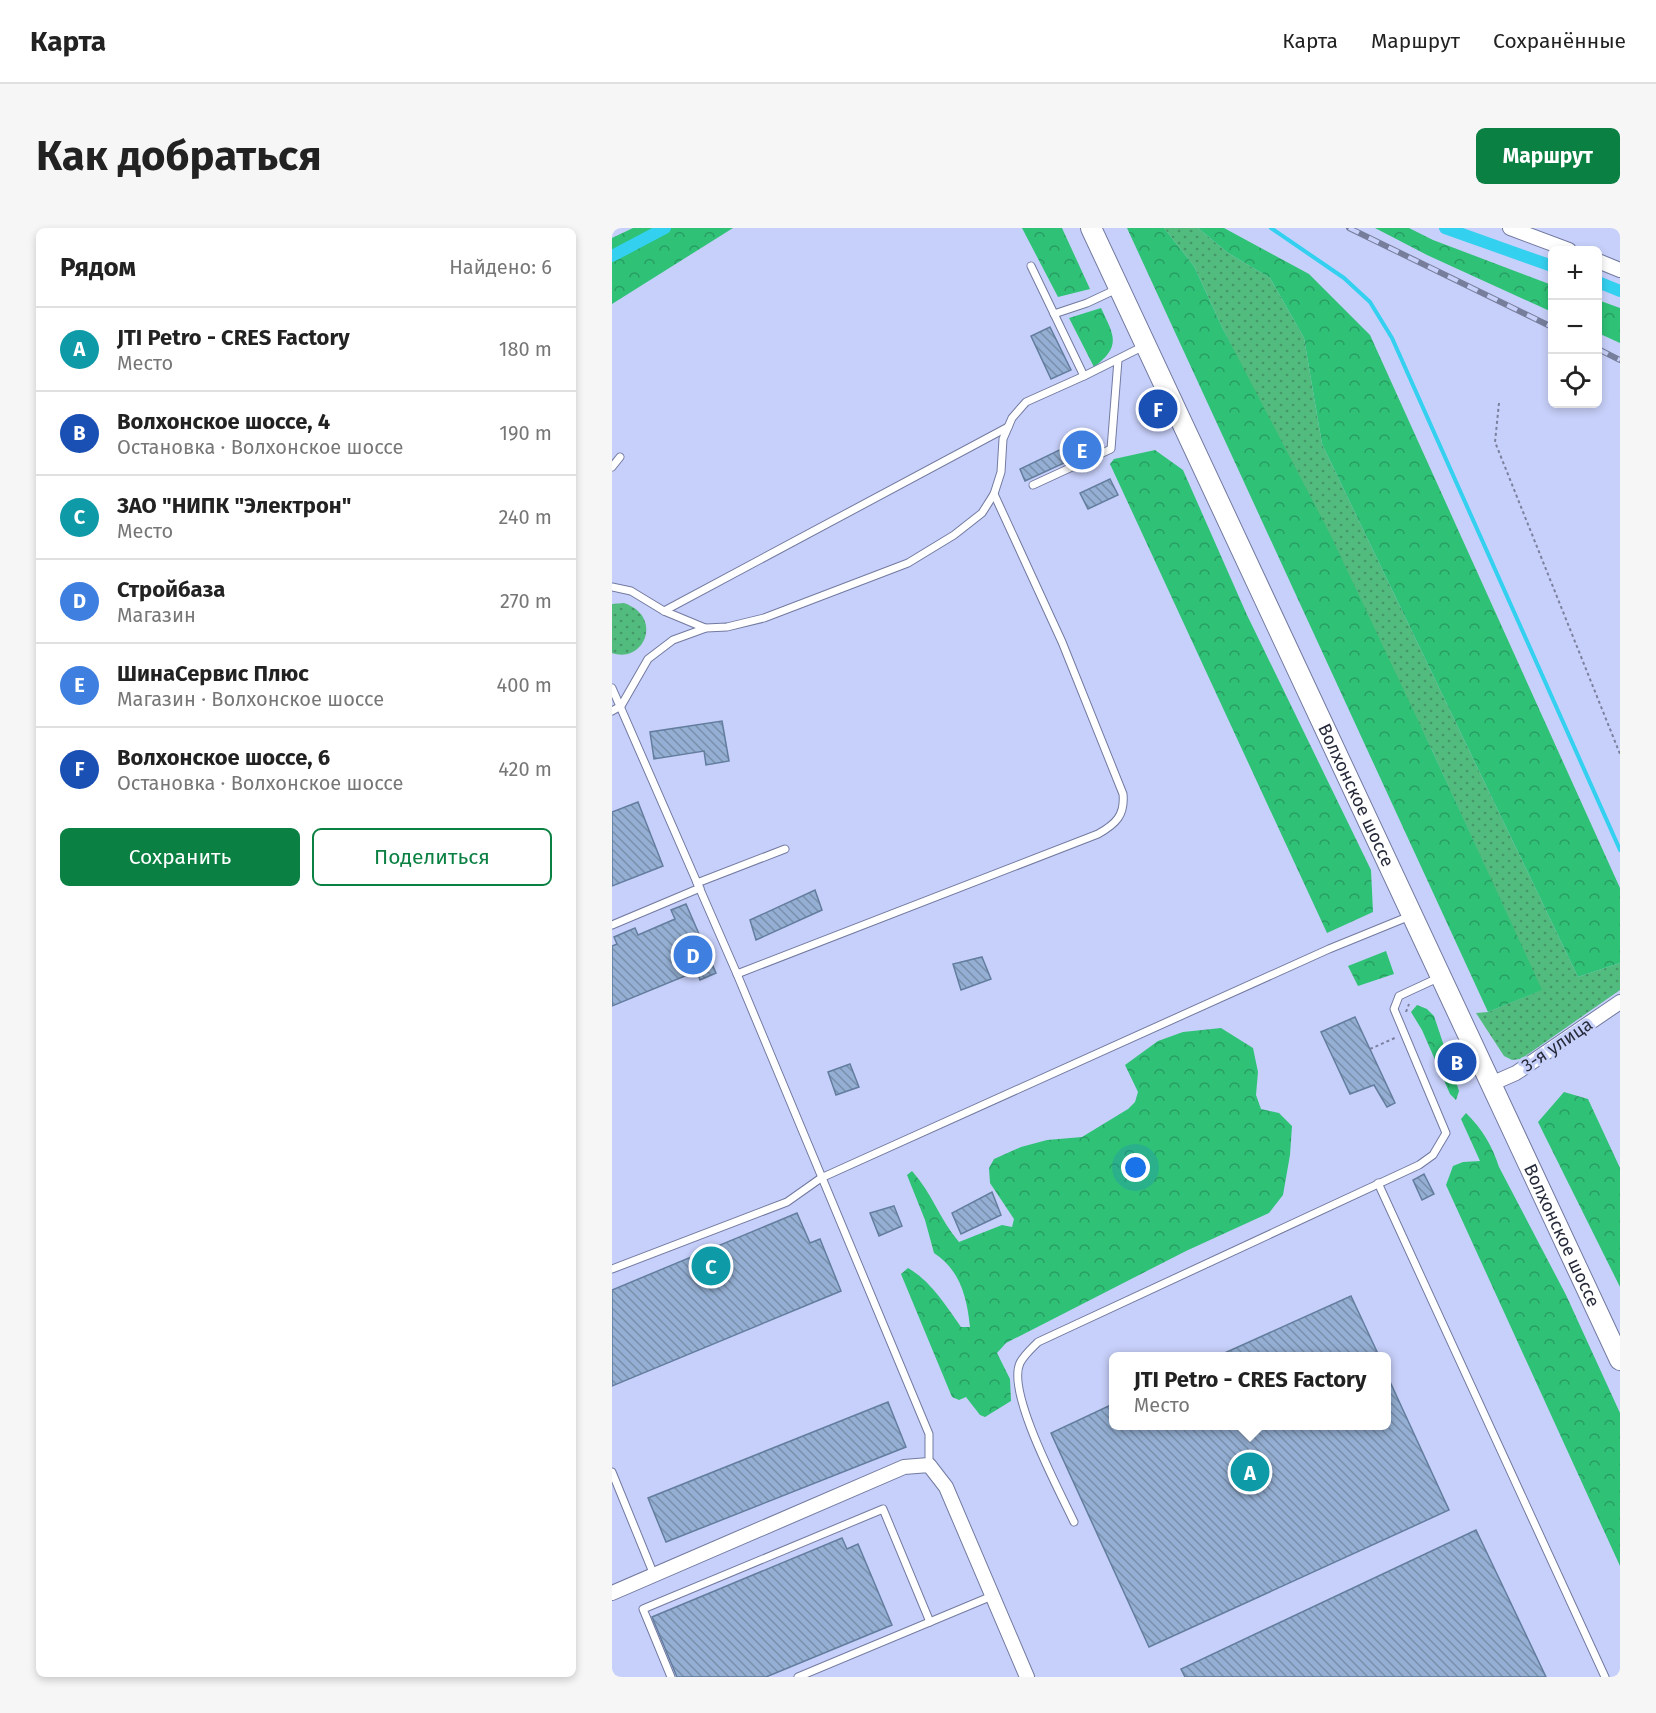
<!DOCTYPE html>
<html lang="ru">
<meta charset="utf-8">
<style>
body{margin:0;font-family:"Fira Sans",sans-serif;background:#f6f6f6;color:#222}
.controls{position:absolute;right:18px;top:18px;display:grid;overflow:hidden;border-radius:9px;box-shadow:0 3px 9px #0003}
.controls button{width:54px;height:54px;display:grid;place-items:center;padding:0;border:0;border-bottom:2px solid #e0e0e0;background:#fff;color:#222;font:30px sans-serif}
.you{position:absolute;left:524px;top:940px;width:21px;height:21px;margin:-15px;border:4px solid #fff;border-radius:50%;background:#1a73e8;box-shadow:0 0 0 9px #1a73e833}
.badge{display:grid;place-items:center;width:39px;height:39px;border-radius:50%;background:#0b8043;color:#fff;font-size:20px;font-weight:700}
.pin{position:absolute;translate:-50% -50%;border:3px solid #fff;box-shadow:0 2px 6px #0006}
.popup{position:absolute;left:497px;top:1124px;width:282px;height:78px;box-sizing:border-box;display:grid;place-content:center;border-radius:9px;background:#fff;filter:drop-shadow(0 2px 4px #0005);font-size:20px;white-space:nowrap;color:#767676}
.popup b{font-size:22px;color:#222}
.popup::after{content:'';position:absolute;left:50%;top:100%;margin-left:-12px;border:12px solid transparent;border-top-color:#fff}
.list{margin:0;padding:0;list-style:none}
h2{display:flex;justify-content:space-between;align-items:center;height:78px;margin:0;padding:0 24px;font-size:26px}
h2 small{font-size:20px;font-weight:400;color:#767676}
.list li{display:grid;grid-template-columns:39px 1fr auto;gap:18px;align-items:center;box-sizing:border-box;height:84px;padding:0 24px;border-top:2px solid #e0e0e0}
.list b{display:block;font-size:22px;white-space:nowrap}
.list p{margin:0;font-size:20px;white-space:nowrap;color:#767676}
.list em{font-size:20px;font-style:normal;color:#767676}
.actions{display:flex;gap:12px;padding:18px 24px}
.actions a{flex:1;padding:14px 0;border:2px solid #0b8043;border-radius:9px;text-align:center;font-size:21px;color:#0b8043}
.actions .main{background:#0b8043;color:#fff}
.icon{flex:none;width:33px;height:33px;fill:none;stroke:currentColor;stroke-width:2;stroke-linecap:round;stroke-linejoin:round}
.map{position:relative;flex:none;width:1008px;height:1449px;overflow:hidden;border-radius:9px}
header{display:flex;align-items:center;gap:36px;box-sizing:border-box;height:84px;padding:0 30px;background:#fff;border-bottom:2px solid #e0e0e0}
header strong{font-size:28px}
nav{display:flex;gap:33px;margin-inline-start:auto;font-size:21px}
.intro{display:flex;align-items:center;justify-content:space-between;box-sizing:border-box;height:144px;padding:0 36px}
h1{margin:0;font-size:42px}
.button{padding:15px 27px;border-radius:9px;background:#0b8043;color:#fff;font-size:21px;font-weight:700}
main{display:flex;gap:36px;padding:0 36px}
aside{flex:1;background:#fff;border-radius:9px;box-shadow:0 3px 9px #0003}
.map>svg:first-child{display:block}
</style>
<header>
<strong>Карта</strong>
<nav><a>Карта</a><a>Маршрут</a><a>Сохранённые</a></nav>
</header>
<div class="intro"><h1>Как добраться</h1><a class="button">Маршрут</a></div>
<main>
<aside>
<h2>Рядом<small>Найдено: 6</small></h2>
<ul class="list">
<li><span class="badge" style="background:#0f9aa8">A</span><div><b>JTI Petro - CRES Factory</b><p>Место</p></div><em>180 m</em></li>
<li><span class="badge" style="background:#1a4fb4">B</span><div><b>Волхонское шоссе, 4</b><p>Остановка · Волхонское шоссе</p></div><em>190 m</em></li>
<li><span class="badge" style="background:#0f9aa8">C</span><div><b>ЗАО &quot;НИПК &quot;Электрон&quot;</b><p>Место</p></div><em>240 m</em></li>
<li><span class="badge" style="background:#3f7fe0">D</span><div><b>Стройбаза</b><p>Магазин</p></div><em>270 m</em></li>
<li><span class="badge" style="background:#3f7fe0">E</span><div><b>ШинаСервис Плюс</b><p>Магазин · Волхонское шоссе</p></div><em>400 m</em></li>
<li><span class="badge" style="background:#1a4fb4">F</span><div><b>Волхонское шоссе, 6</b><p>Остановка · Волхонское шоссе</p></div><em>420 m</em></li>
</ul>
<div class="actions"><a class="main">Сохранить</a><a>Поделиться</a></div>
</aside>
<div class="map">
<svg width="1008" height="1449" viewBox="0 0 1008 1449">
<defs>
<pattern id="grass-dots" width="8" height="8" patternUnits="userSpaceOnUse" patternTransform="scale(1.5)"><rect width="8" height="8" fill="#52bb7e"/><path d="M2 2h.1M6 6h.1" fill="none" stroke="#449868" stroke-width="1.8" stroke-linecap="round"/></pattern>
<pattern id="forest-crowns" width="20" height="18" patternUnits="userSpaceOnUse" patternTransform="scale(1.5)"><rect width="20" height="18" fill="#2fc176"/><path d="M2 6a3 3 0 1 1 6 0M12 15a3 3 0 1 1 6 0" fill="none" stroke="#289d62"/></pattern>
<pattern id="building-back-hatch" width="6" height="6" patternUnits="userSpaceOnUse" patternTransform="scale(1.5)"><rect width="6" height="6" fill="#94afd3"/><path d="M-1 5l2 2M0 0l6 6M5-1l2 2" fill="none" stroke="#798fac"/></pattern>
</defs>
<rect width="100%" height="100%" fill="#c7d0fa"/>
<g fill="url(#grass-dots)">
<polygon points="552,0 586,0 616,25 658,50 692,110 710,216 966,749 1008,735 1008,762 909,831 900,832 892,828 864,785 876,784 929,762 820,522 611,101 582,38"/>
<path d="M 12,375 C 52,389 32,436 0,425 L 0,376 Z"/>
</g>
<g fill="url(#forest-crowns)">
<polygon points="21,0 121,0 0,76 0,10"/>
<polygon points="410,0 450,0 478,61 446,69"/>
<polygon points="515,0 552,0 582,38 611,101 718,306 820,522 930,762 876,784"/>
<polygon points="586,0 612,0 697,46 758,107 1008,660 1008,735 966,749 710,216 692,110 658,50 616,25"/>
<polygon points="763,0 797,0 821,12 940,57 940,84 815,27"/>
<polygon points="986,72 1008,80 1008,115 986,105"/>
<path d="M 489,80 C 502,108 510,118 482,139 L 457,90 Z"/>
<polygon points="543,222 571,242 635,387 759,642 761,684 715,705 498,236 502,231"/>
<polygon points="774,723 782,746 746,758 736,738"/>
<polygon points="805,777 815,781 822,788 847,863 844,872 838,866 810,802 799,784"/>
<path d="M 609,800 L 641,820 L 646,844 L 644,867 L 649,881 L 667,885 L 680,898 L 678,927 L 671,967 L 657,985 L 574,1023 L 394,1115 L 385,1125 L 398,1151 L 399,1173 L 373,1189 L 368,1187 L 354,1169 L 347,1172 L 340,1169 L 289,1046 L 296,1040 C 319,1053 334,1078 349,1099 L 358,1099 C 355,1069 348,1042 322,1025 L 313,992 L 295,947 L 300,943 C 320,965 328,992 347,1014 L 390,997 L 400,999 L 402,991 L 378,955 L 377,940 L 382,931 L 409,919 L 435,912 L 470,909 L 516,881 L 523,874 L 526,864 L 513,837 L 546,813 L 571,804 Z"/>
<polygon points="952,864 976,871 1008,940 1008,1059 926,894"/>
<path d="M 854,885 C 870,901 880,917 887,939 L 954,1067 L 1008,1185 L 1008,1338 L 834,957 L 841,938 L 851,934 L 868,933 L 849,891 Z"/>
</g>
<g fill="none" stroke-linecap="round" stroke-linejoin="round">
<polyline stroke="#34d0ef" stroke-width="4" points="659,0 732,50 758,74 780,110 1008,622"/>
<g stroke="#34d0ef" stroke-width="12">
<polyline points="833,0 940,38"/>
<polyline points="0,28 53,0"/>
<polyline points="986,54 1008,63"/>
</g>
</g>
<g fill="url(#building-back-hatch)" stroke="#637d9e" stroke-width="1.5">
<polygon points="438,99 459,142 439,151 419,108"/>
<polygon points="466,205 476,224 413,253 408,241 458,217 454,210"/>
<polygon points="498,251 506,267 476,281 468,265"/>
<polygon points="110,493 117,533 94,537 92,523 42,531 38,504"/>
<polygon points="26,574 51,638 0,658 0,584"/>
<polygon points="203,662 210,682 144,712 138,692"/>
<polygon points="74,676 104,745 88,752 85,743 0,778 0,718 5,716 2,709 23,700 26,707 63,691 59,682"/>
<polygon points="370,729 379,751 349,762 341,736"/>
<polygon points="743,789 783,875 775,879 762,857 738,866 709,804"/>
<polygon points="238,836 247,859 224,867 216,844"/>
<polygon points="812,946 822,966 810,972 801,952"/>
<polygon points="380,964 389,987 349,1006 340,985"/>
<polygon points="282,978 290,998 267,1008 258,985"/>
<polygon points="185,985 198,1015 208,1011 229,1063 0,1158 0,1062"/>
<polygon points="739,1068 767,1128 606,1128"/>
<polygon points="774,1145 837,1282 537,1419 439,1205 501,1176 501,1197 774,1197"/>
<polygon points="276,1174 294,1219 54,1314 36,1270"/>
<polygon points="864,1302 934,1449 573,1449 569,1441"/>
<polygon points="230,1310 235,1321 246,1316 280,1397 154,1449 65,1449 40,1389"/>
</g>
<g fill="none" stroke-linecap="round" stroke-linejoin="round">
<defs>
<g id="service">
<polyline points="419,38 472,148"/>
<polyline points="442,86 475,75 507,60"/>
<polyline points="0,239 8,229"/>
<polyline points="421,257 499,221 506,132"/>
<polyline points="0,359 19,363 52,383 93,400"/>
<polyline points="52,383 396,199"/>
<polyline points="0,460 125,746 317,1206 317,1237"/>
<polyline points="0,483 9,478 36,431 61,412 94,400 115,399 152,390 296,335 342,307 370,285 382,266 389,244 391,211 400,190 414,174 472,148 532,118"/>
<polyline points="85,655 173,621"/>
<polyline points="0,697 88,660"/>
<path d="M 125,746 L 486,606 C 504,596 513,587 511,566 L 450,414 L 382,266"/>
<polyline points="766,955 993,1449"/>
<polyline points="0,1041 175,974 209,950 717,721 798,688"/>
<polyline points="0,1244 42,1347"/>
<path d="M 462,1294 C 448,1264 394,1164 408,1135 C 412,1127 420,1120 426,1114 L 807,937 L 821,927 L 834,905 L 782,781 L 787,768 L 828,749"/>
<polyline points="59,1449 31,1381 271,1281 318,1394"/>
<polyline points="186,1449 380,1368"/>
</g>
<g id="minor">
<polyline points="898,0 957,22"/>
<polyline points="986,33 1008,42"/>
<polyline points="879,856 904,845 1008,774"/>
<polyline points="0,1365 292,1239 317,1237 334,1259 415,1449"/>
</g>
<g id="secondary">
<path id="s1" d="M 479,0 L 1008,1132"/>
</g>
</defs>
<use href="#service" stroke="#727aa0" stroke-width="9"/>
<use href="#minor" stroke="#727aa0" stroke-width="16"/>
<use href="#secondary" stroke="#727aa0" stroke-width="22"/>
<g stroke="#7a809e" stroke-width="2" stroke-dasharray="3 3" stroke-linecap="butt">
<polyline points="887,175 883,214 1008,526"/>
<polyline points="794,784 797,776"/>
<polyline points="758,821 785,809"/>
</g>
<use href="#service" stroke="#fff" stroke-width="7"/>
<use href="#minor" stroke="#fff" stroke-width="14"/>
<use href="#secondary" stroke="#fff" stroke-width="20"/>
<defs>
<g id="rail">
<polyline points="737,0 940,99"/>
<polyline points="986,121 1008,132"/>
</g>
</defs>
<use href="#rail" stroke="#777e9b" stroke-width="6"/>
<use href="#rail" stroke="#c7d0fa" stroke-width="4" stroke-dasharray="11" stroke-linecap="butt"/>
</g>
<g text-anchor="middle" dominant-baseline="central" stroke-width="6" stroke-linejoin="round" paint-order="stroke">
<g font-size="18" fill="#262a3a" stroke="#c7d0fa">
<text stroke="none"><textPath href="#s1" startOffset="626">Волхонское шоссе</textPath></text>
<text transform="translate(945 817) rotate(-34)">3-я улица</text>
<text stroke="none"><textPath href="#s1" startOffset="1112">Волхонское шоссе</textPath></text>
</g>
</g>
</svg>
<div class="controls">
<button>+</button>
<button>−</button>
<button><svg class="icon" aria-label="locate" viewBox="0 0 24 24"><circle cx="12" cy="12" r="6"/><path d="M12 2v4M12 18v4M2 12h4M18 12h4"/></svg></button>
</div>
<div class="you"></div>
<div class="pin badge" style="left:638px;top:1244px;background:#0f9aa8">A</div>
<div class="popup"><b>JTI Petro - CRES Factory</b>Место</div>
<div class="pin badge" style="left:845px;top:834px;background:#1a4fb4">B</div>
<div class="pin badge" style="left:99px;top:1038px;background:#0f9aa8">C</div>
<div class="pin badge" style="left:81px;top:727px;background:#3f7fe0">D</div>
<div class="pin badge" style="left:470px;top:222px;background:#3f7fe0">E</div>
<div class="pin badge" style="left:546px;top:181px;background:#1a4fb4">F</div>
</div>
</main>
